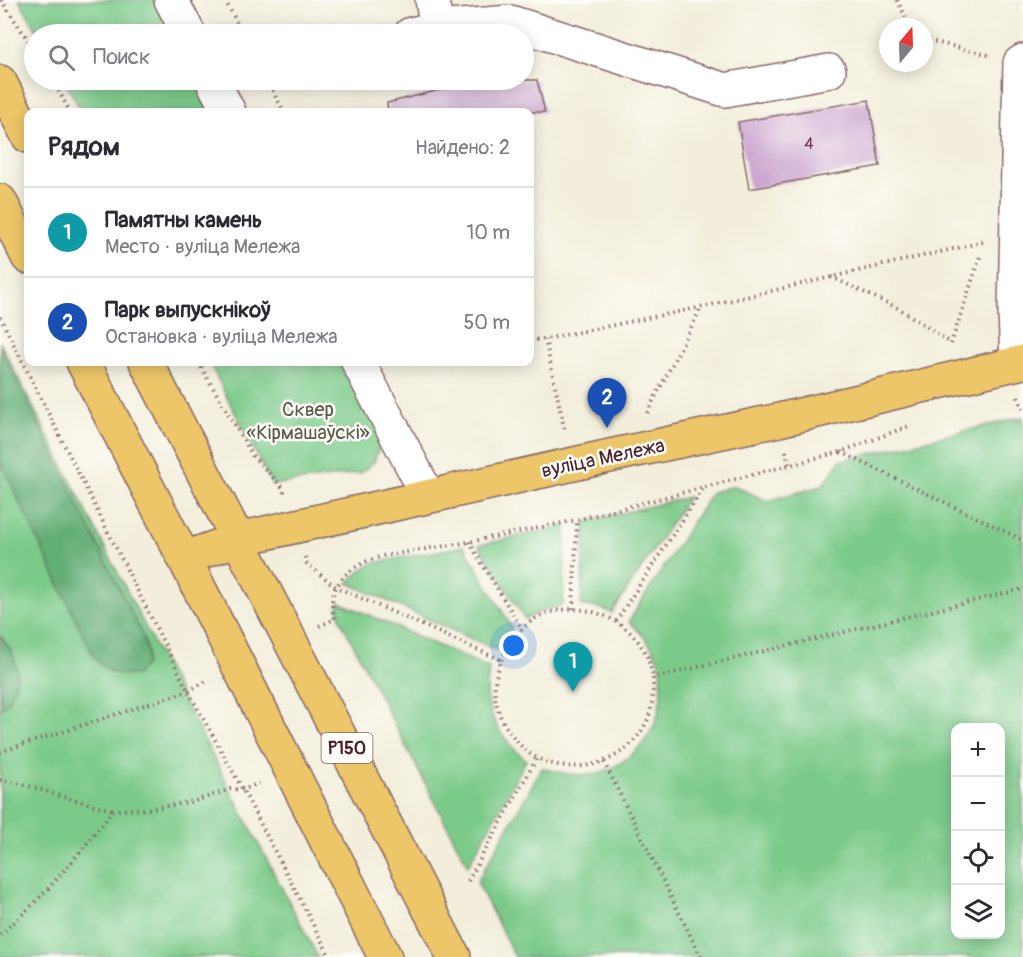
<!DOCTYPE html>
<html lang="ru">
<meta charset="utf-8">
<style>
body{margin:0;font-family:Pangolin,sans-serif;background:#f7f7f7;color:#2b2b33}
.controls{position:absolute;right:18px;bottom:18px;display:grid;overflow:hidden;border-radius:12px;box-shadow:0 3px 15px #0003}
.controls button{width:54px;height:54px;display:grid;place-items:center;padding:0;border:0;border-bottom:2px solid #e1e1e2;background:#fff;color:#2b2b33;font:30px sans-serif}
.compass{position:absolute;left:879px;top:18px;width:54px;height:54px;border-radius:50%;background:#fff;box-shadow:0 3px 15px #0003;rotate:19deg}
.you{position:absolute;left:514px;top:646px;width:21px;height:21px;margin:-15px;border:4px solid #fff;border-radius:50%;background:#1a73e8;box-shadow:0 0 0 9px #1a73e833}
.badge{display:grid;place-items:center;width:39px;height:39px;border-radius:50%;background:#b45309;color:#fff;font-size:20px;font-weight:700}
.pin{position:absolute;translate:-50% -50px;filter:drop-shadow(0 2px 3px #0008)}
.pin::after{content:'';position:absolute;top:32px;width:21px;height:18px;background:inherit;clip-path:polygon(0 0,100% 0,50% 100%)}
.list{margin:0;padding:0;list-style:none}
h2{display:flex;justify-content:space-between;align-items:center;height:78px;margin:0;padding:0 24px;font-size:26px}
h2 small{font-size:20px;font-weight:400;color:#7c7c81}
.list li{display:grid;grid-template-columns:39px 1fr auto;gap:18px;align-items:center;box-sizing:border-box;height:90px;padding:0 24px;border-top:2px solid #e1e1e2}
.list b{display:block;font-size:22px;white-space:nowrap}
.list p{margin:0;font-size:20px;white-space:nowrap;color:#7c7c81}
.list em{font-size:20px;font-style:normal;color:#7c7c81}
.icon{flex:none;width:33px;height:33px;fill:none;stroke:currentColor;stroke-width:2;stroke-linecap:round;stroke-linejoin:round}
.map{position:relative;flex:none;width:1023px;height:957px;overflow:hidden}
.search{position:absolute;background:#fff;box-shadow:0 3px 15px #0003;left:24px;top:24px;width:510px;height:66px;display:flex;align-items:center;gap:15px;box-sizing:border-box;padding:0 21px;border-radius:33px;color:#7c7c81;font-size:22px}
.panel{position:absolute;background:#fff;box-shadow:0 3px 15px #0003;left:24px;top:108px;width:510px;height:258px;border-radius:12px}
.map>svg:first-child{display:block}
</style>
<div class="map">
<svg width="1023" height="957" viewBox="0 0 1023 957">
<rect width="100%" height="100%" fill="#fdfcf7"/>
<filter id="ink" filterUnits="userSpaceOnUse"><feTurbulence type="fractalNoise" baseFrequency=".0167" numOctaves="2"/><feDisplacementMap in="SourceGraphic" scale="12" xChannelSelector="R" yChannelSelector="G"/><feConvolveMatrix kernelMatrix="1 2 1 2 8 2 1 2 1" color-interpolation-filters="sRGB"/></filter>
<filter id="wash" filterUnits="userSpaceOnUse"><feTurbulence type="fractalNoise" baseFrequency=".008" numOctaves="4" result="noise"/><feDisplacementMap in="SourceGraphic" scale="24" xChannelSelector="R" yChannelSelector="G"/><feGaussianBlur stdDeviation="1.35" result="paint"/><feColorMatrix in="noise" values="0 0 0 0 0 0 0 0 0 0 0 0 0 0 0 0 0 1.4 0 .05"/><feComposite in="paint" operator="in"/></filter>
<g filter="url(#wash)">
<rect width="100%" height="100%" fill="#f3eedb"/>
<g fill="#7bca8a" stroke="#62745a" stroke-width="1.5" fill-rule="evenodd">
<polygon points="19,0 154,0 172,34 39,34"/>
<polygon points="64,80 197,80 214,112 82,112"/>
<polygon points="0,342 156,648 318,957 0,957"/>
<polygon points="209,362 346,362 380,427 380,445 374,462 360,473 272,485"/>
<path d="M 1023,417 L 1023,957 L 515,957 L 477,882 L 542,768 C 556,771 569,775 583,775 C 614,774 646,749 656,720 C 660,709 661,696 661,684 C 661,679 662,674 661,670 C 657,650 643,635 629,621 L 712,492 L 735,486 L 767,501 L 822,486 L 840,461 ZM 956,728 L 1000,728 L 1000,934 L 956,934 Z"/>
<polygon points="688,497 612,613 600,608 581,605 585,522"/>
<polygon points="566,526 563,605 544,610 525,619 479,545"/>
<polygon points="464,546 512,628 500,642 496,650 348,583 363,569 373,563"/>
<path d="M 339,602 L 489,668 C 488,676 487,684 487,692 C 488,720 506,743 526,760 L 468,866 L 341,621 L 338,610 Z"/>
</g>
<g fill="#64ae76" stroke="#576650" stroke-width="1.5">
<path d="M 0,346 L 142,634 L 147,651 L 146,665 L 136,675 C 116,676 109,673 95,659 L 0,461 Z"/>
<polygon points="0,635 13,654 18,674 14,689 7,703 0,708"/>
</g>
<g id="blocks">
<g fill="#cca6d0">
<polygon points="480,80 537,80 545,112 388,112 387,103"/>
<polygon points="869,100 880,166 749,189 738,122"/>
</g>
</g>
</g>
<g filter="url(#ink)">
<use href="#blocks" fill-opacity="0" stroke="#856769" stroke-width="1.5"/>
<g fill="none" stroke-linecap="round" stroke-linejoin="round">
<defs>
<g id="minor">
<polyline points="171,0 189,34"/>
<polyline points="437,28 510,22 725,90 829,71"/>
<polyline points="411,34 437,28 432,0"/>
<polyline points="212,80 229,112"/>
<polyline points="358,362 428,496"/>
<polyline points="1017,363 1015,312 1020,63 1023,61"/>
</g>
<g id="major">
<polyline points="0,82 28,136"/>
<polyline points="0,201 28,257"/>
<polyline points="83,362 184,558 385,957"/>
<polyline points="146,362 454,957"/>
<polyline points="184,558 239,539 614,455 779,420 1023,362"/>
</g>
</defs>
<use href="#minor" stroke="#856769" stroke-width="36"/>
<use href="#major" stroke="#856769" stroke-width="36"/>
<g stroke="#856769" stroke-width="4" stroke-dasharray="1.5 4.5" stroke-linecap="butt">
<polyline points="1,0 34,49"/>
<polyline points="225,0 243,34"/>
<polyline points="897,0 911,27"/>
<polyline points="924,36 931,41 989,55"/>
<polyline points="53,80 70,112"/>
<polyline points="267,80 284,112"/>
<polyline points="831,277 900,309 951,343"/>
<polyline points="0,317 188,691 243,790 330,957"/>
<polyline points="545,339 565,432"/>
<polyline points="530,340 545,339 702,307 983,242"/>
<polyline points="951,344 981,254"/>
<polyline points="198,362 253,456 283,488 285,496"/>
<polyline points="1018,397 1023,409"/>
<polyline points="647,413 701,308"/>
<polyline points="786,451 789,465"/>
<polyline points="841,452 1023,540"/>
<polyline points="469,542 522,629"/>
<polyline points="305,557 307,564 336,587 344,576 354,568 367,561 383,556 469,542 577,520 840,452 912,425"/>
<polyline points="573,609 577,520"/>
<polyline points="616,621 705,486"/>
<path d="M 319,626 L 335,619 C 331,607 331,598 336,587 L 501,660 C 499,668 496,675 495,683 C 493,699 499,718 509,731 C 517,742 526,753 539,759 C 580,777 629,762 648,719 C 653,706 653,692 653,678 L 1023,589"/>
<path d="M 501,660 C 509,644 519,628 536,618 C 572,599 617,612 640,644 C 642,648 646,652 647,656 C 650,663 651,671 653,678"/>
<polyline points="0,752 188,691 208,680"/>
<polyline points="604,762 701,957"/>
<polyline points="0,780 26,785 67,798 113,810"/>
<polyline points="468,881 537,758"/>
<path d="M 0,935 C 45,896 77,857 113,810 L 150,809 L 195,801 L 231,789 L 243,790 L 259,783"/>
</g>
<use href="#minor" stroke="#fff" stroke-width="33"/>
<use href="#major" stroke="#ecc669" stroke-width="33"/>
</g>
</g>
<g text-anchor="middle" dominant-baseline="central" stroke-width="5" stroke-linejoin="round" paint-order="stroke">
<g font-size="16" fill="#6a4154">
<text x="809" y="144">4</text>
</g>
<rect fill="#fdfcf7" stroke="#806168" stroke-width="1.5" x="321.5" y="733" width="51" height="30" rx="4.5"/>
<g font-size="18" font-weight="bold" fill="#4a1f2b">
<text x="347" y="748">Р150</text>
</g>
<g font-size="20" fill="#5b5b4c" stroke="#fdfcf7">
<text x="308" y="409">Сквер<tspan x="308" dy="23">«Кірмашаўскі»</tspan></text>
</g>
<g font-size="20" fill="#4a1f2b" stroke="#fdfcf7">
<text transform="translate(603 458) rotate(-12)">вуліца Мележа</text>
</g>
</g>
</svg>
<div class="controls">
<button>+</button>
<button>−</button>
<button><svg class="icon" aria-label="locate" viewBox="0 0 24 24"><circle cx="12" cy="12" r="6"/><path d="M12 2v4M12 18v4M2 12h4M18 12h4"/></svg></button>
<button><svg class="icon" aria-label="layers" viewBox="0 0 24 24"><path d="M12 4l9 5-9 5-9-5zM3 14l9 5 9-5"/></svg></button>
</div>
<svg class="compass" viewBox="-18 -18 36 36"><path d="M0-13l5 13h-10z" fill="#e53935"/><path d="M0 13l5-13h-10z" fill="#7c7c81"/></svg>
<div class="you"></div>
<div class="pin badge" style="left:573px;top:692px;background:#0f9aa8">1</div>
<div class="pin badge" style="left:607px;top:428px;background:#1a4fb4">2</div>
<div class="search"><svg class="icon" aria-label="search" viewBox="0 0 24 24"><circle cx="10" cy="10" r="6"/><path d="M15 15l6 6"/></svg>Поиск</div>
<section class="panel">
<h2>Рядом<small>Найдено: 2</small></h2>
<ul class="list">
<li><span class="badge" style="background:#0f9aa8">1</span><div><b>Памятны камень</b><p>Место · вуліца Мележа</p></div><em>10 m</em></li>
<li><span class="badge" style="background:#1a4fb4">2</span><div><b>Парк выпускнікоў</b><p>Остановка · вуліца Мележа</p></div><em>50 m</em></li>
</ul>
</section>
</div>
